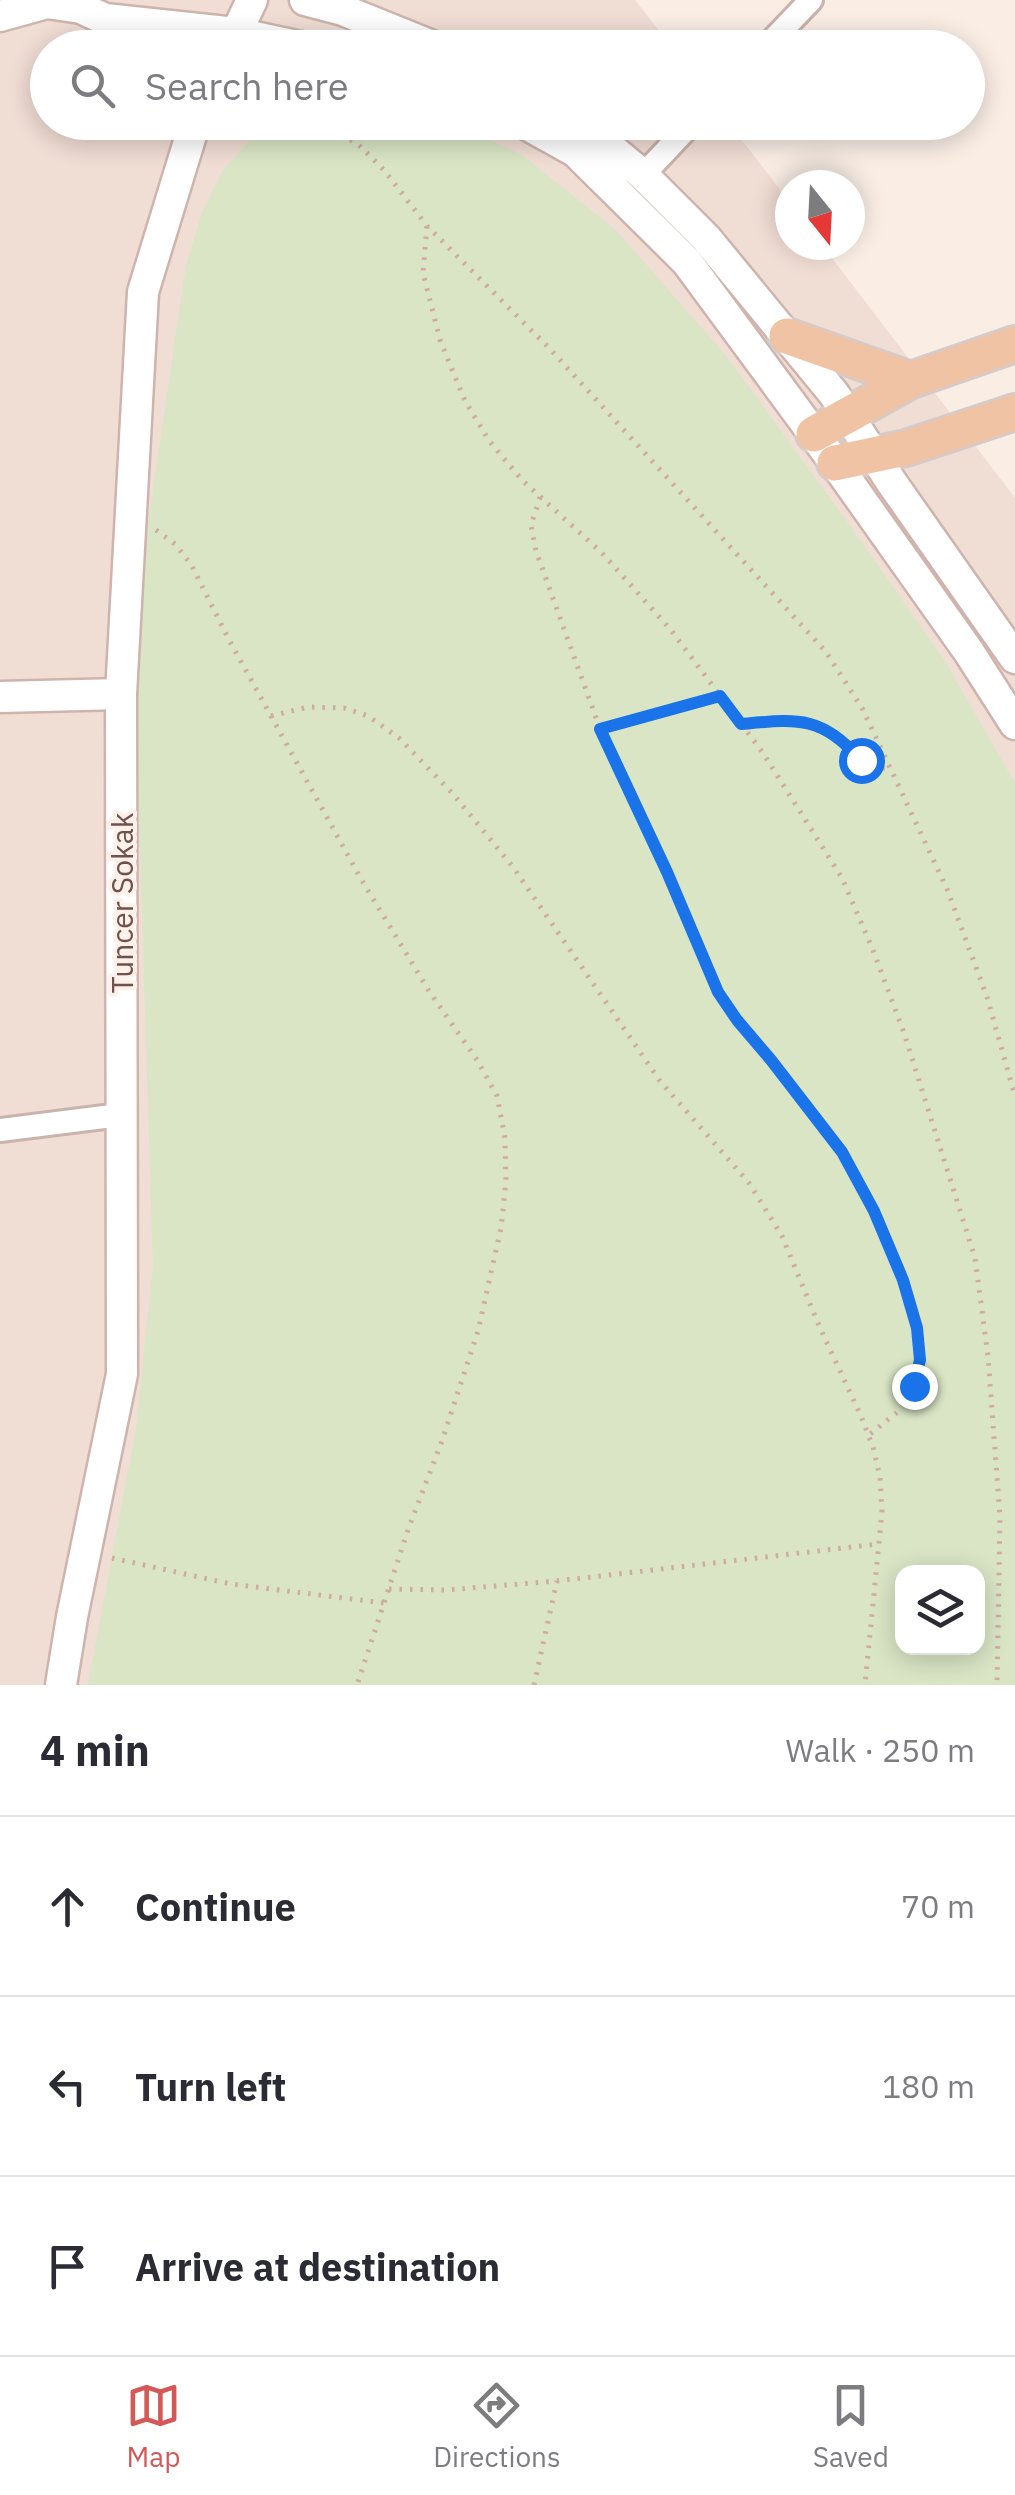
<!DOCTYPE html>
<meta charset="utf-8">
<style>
body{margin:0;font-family:"IBM Plex Sans",sans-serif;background:#f2f2f3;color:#2b2b33}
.controls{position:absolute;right:30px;bottom:30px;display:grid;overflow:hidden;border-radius:20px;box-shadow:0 5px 25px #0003}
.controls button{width:90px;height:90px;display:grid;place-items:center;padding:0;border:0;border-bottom:2px solid #e1e1e2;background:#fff;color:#2b2b33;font:50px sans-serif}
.compass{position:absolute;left:775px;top:170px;width:90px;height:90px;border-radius:50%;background:#fff;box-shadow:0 5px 25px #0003;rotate:162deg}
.stop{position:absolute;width:30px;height:30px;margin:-22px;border:8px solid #1a73e8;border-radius:50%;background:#fff}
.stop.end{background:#1a73e8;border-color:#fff;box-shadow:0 2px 10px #0008}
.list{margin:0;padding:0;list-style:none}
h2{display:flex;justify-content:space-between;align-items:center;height:130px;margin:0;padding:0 40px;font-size:42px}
h2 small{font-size:32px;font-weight:400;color:#7c7c81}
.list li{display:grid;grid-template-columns:65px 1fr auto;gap:30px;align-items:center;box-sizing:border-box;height:180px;padding:0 40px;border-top:2px solid #e1e1e2}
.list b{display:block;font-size:38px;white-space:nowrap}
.list em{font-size:32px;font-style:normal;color:#7c7c81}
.icon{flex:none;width:55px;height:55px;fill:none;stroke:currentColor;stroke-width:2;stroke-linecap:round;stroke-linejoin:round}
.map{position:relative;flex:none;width:1015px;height:1685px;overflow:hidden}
.search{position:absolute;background:#fff;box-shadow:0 5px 25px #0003;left:30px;right:30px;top:30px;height:110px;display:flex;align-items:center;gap:25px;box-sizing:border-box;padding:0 35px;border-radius:55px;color:#7c7c81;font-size:38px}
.sheet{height:670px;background:#fff}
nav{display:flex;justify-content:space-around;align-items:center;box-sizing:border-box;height:140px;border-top:2px solid #e1e1e2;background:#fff;font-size:28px;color:#7c7c81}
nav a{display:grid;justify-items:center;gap:5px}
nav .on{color:#d55858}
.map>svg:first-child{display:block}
</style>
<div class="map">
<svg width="1015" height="1685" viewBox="0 0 1015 1685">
<rect width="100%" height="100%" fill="#f9ede4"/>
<path fill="#f0ddd4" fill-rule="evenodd" d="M 0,0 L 635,0 L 672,47 L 48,48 L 48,122 L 729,123 L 790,203 L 790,245 L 822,245 L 1015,498 L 1015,1685 L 0,1685 ZM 902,1572 L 978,1572 L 978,1648 L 902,1648 Z"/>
<path fill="#d9e5c5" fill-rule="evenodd" d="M 266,123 L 454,123 L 522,155 L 617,231 L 728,358 L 854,531 L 946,663 L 1015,783 L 1015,1685 L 88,1685 L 136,1429 L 153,1265 L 133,627 L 186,265 L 202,213 L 222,171 ZM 902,1572 L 978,1572 L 978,1648 L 902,1648 Z"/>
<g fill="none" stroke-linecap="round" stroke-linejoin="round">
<defs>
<g id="street">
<polyline points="765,48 811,0"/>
<polyline points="643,175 693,122"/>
<polyline points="0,1130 120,1115"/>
</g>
<g id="secondary">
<polyline points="305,0 343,10 437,48"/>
<polyline points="0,16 47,3 81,8 105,19 236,33 306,48"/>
<polyline points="229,48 252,0"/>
<polyline points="522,122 576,152 687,262 835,463 969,652 1015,724"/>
<polyline points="579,122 643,175 706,238 834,394 892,483 1015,658"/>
<polyline points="0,697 121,694"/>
<polyline points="61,1685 72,1617 122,1374 121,694 143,292 195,122"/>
</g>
<g id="primary">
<polyline points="787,336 911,380"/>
<polyline points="814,434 911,380 1015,344"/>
<polyline points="835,463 906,448 1015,412"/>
</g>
</defs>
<use href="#street" stroke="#c9b3ac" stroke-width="28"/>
<use href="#secondary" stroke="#ceb4ad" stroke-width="35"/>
<use href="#primary" stroke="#d4cbca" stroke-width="40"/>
<g stroke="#d0aba3" stroke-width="5" stroke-dasharray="2.5 8" stroke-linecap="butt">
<polyline points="231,122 279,137 329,127 359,145 384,170 427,226 550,349 826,652 862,708 947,889 987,997 1015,1096"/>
<polyline points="427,226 423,273 440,340 465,401 490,442 522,480 602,553 671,630 763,753 842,878 873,950 904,1033 975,1258 988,1356 1000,1517 997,1685"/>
<polyline points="540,497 531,525 536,551 604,740 667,872 718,992 737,1021 771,1060 842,1152 874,1211 903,1280 917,1328 920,1360 914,1386 900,1410 869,1435"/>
<polyline points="156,530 176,545 192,566 228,638 361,879 429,991 477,1060 497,1096 505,1138 506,1181 501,1228 478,1331 442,1441 409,1527 357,1685"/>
<polyline points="271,716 308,707 344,708 368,716 399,738 453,794 513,867 660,1081 749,1183 782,1236 820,1328 861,1416 873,1447 880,1477 882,1512 865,1685"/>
<path d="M 741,724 C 777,721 811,715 841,739 C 852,748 860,759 870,768 L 890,768"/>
<polyline points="600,729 720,696"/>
<polyline points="112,1558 231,1584 384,1603"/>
<polyline points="389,1589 446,1590 557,1581 878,1544"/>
<polyline points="534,1685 557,1581"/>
</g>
<use href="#street" stroke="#fff" stroke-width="22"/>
<use href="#secondary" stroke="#fff" stroke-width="30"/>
<use href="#primary" stroke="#f0c3a4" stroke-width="35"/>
</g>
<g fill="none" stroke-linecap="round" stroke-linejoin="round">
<path stroke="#1a73e8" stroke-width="12" d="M 861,760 C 820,715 798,719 741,724 L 720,696 L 600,729 L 667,872 L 718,992 L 737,1020 L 771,1060 L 842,1152 L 874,1211 L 903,1280 L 917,1328 L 920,1360 L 914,1386"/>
</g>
<g text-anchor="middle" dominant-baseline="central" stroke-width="8" stroke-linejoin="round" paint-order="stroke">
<g font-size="30" fill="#6f524d" stroke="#fdf1ea">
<text transform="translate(121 903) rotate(-90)">Tuncer Sokak</text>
</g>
</g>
</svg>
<div class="controls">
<button><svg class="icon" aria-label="layers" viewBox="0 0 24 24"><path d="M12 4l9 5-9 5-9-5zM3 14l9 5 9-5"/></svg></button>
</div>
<svg class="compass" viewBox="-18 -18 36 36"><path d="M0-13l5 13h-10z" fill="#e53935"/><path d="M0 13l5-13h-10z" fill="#7c7c81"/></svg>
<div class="stop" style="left:861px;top:760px"></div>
<div class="stop end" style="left:914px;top:1386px"></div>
<div class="search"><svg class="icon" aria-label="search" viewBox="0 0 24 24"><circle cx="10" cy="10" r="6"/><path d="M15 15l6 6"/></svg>Search here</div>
</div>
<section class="sheet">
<h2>4 min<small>Walk · 250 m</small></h2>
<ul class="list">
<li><svg class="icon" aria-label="ahead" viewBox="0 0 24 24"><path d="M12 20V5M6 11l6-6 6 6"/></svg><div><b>Continue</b></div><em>70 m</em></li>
<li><svg class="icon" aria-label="left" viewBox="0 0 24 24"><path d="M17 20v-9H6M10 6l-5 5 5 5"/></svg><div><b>Turn left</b></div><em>180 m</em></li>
<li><svg class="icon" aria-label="arrive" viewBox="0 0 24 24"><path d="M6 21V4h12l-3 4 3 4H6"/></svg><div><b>Arrive at destination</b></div></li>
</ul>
</section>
<nav>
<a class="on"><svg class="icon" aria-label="map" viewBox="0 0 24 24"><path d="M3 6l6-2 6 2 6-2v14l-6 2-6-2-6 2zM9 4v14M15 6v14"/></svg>Map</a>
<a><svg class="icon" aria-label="directions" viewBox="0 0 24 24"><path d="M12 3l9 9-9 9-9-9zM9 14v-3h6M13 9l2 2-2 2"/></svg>Directions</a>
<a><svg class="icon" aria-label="saved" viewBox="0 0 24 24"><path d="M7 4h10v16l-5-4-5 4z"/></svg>Saved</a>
</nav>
